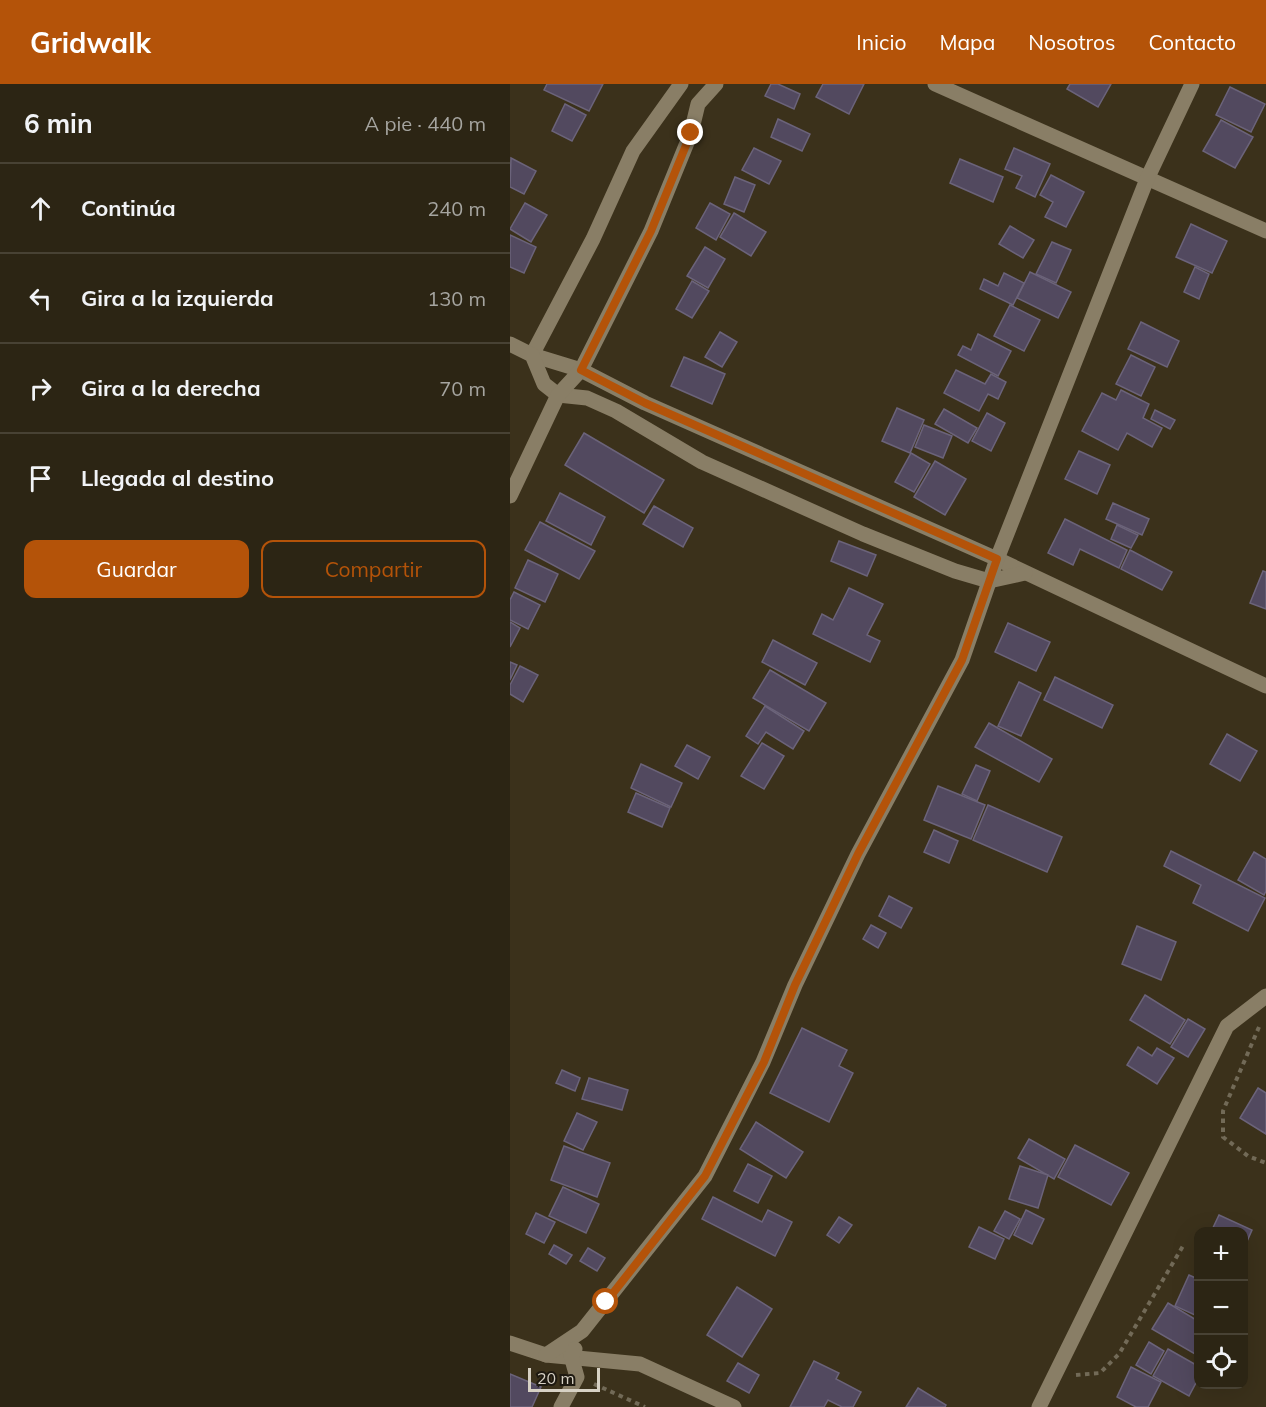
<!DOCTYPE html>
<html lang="es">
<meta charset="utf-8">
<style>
body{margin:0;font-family:Mulish,sans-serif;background:#342d1d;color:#f1f3f6}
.controls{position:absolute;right:18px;bottom:18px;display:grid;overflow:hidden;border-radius:12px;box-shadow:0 6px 24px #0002}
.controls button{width:54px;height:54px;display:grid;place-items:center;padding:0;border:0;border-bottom:2px solid #484234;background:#2c2514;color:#f1f3f6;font:30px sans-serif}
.scale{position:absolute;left:18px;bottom:15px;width:72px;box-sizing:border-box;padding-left:6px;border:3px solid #d7d1c4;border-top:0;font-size:16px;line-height:21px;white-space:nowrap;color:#d7d1c4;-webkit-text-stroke:4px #1e1910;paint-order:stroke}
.stop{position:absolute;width:18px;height:18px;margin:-14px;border:4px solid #b45309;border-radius:50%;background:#fff}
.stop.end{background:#b45309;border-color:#fff;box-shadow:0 2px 6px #0008}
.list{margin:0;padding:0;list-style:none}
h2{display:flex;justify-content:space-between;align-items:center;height:78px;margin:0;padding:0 24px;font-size:26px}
h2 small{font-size:20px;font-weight:400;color:#a6a5a0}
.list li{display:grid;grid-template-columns:39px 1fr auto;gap:18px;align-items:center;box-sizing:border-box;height:90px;padding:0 24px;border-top:2px solid #484234}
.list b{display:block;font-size:22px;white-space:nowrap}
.list em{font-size:20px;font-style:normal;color:#a6a5a0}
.actions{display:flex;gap:12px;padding:18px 24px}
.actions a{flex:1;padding:14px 0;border:2px solid #b45309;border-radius:12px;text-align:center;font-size:21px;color:#b45309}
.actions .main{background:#b45309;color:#fff}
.icon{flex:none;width:33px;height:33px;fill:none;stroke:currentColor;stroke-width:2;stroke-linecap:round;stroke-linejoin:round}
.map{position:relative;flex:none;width:756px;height:1323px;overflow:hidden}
header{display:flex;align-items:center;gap:36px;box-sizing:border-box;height:84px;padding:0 30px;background:#b45309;color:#fff}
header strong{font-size:28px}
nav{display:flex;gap:33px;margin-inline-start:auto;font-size:21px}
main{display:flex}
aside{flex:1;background:#2c2514}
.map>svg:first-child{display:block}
</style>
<header>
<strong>Gridwalk</strong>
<nav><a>Inicio</a><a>Mapa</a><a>Nosotros</a><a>Contacto</a></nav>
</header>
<main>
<aside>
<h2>6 min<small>A pie · 440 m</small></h2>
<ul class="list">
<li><svg class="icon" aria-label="ahead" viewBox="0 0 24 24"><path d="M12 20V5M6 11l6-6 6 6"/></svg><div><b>Continúa</b></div><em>240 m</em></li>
<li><svg class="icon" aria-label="left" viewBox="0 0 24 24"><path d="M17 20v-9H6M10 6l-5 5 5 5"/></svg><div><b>Gira a la izquierda</b></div><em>130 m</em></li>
<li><svg class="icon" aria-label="right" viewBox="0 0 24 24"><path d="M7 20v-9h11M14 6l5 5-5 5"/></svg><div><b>Gira a la derecha</b></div><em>70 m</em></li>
<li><svg class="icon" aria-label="arrive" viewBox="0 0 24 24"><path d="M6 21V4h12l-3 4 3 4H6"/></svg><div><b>Llegada al destino</b></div></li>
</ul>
<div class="actions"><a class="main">Guardar</a><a>Compartir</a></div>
</aside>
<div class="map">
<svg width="756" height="1323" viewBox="0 0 756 1323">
<rect width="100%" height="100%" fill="#3b311b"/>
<g fill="#52495f" stroke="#6b637a" stroke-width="1.5">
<polygon points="37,0 93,0 79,27 34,6"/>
<polygon points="261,0 268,0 290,10 284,25 255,12"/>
<polygon points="313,0 354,0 339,30 306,13"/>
<polygon points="560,0 601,0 588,23 557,5"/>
<polygon points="720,3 755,20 741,48 706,31"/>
<polygon points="55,20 76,31 62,57 42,47"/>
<polygon points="268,35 300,50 292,67 261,53"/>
<polygon points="711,36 743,53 725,84 693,67"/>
<polygon points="244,64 271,77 259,100 232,86"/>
<polygon points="504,64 540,80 525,113 506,104 512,92 495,85"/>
<polygon points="1,74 26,87 14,110 0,103"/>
<polygon points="450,75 493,93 483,118 440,99"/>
<polygon points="541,91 574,108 556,143 535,133 543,118 530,111"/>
<polygon points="225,93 245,101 234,128 214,120"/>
<polygon points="15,119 37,131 21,158 0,145"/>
<polygon points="200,119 220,130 206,156 186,144"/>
<polygon points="224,129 256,148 241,172 210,153"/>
<polygon points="681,140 717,157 702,189 666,173"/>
<polygon points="500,142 524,156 513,174 489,160"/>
<polygon points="0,151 26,163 14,189 0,183"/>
<polygon points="542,158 561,166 546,199 526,190"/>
<polygon points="195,163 215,175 198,204 177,192"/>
<polygon points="685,183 699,190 689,215 674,208"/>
<polygon points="520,188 561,208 548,234 507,214"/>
<polygon points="494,189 514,199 503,221 470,205 474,195 488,202"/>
<polygon points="182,197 199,207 182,234 166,225"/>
<polygon points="500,221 530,236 514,267 484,252"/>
<polygon points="631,238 669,257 657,283 618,265"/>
<polygon points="210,248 227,258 212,283 195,273"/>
<polygon points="468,250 501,267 488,292 448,271 453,262 461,266"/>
<polygon points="621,271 645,283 631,312 606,300"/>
<polygon points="174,273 215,290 202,320 161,302"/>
<polygon points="446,286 475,300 481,290 496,298 488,315 478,310 469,327 434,309"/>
<polygon points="611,306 639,320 633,334 652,344 642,363 617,349 608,366 572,347 592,309 606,316"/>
<polygon points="387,324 414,336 400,369 372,357"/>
<polygon points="434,325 467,344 458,359 425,340"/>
<polygon points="645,326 665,336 660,345 641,335"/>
<polygon points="477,329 495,339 481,367 462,357"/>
<polygon points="414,341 442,352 433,374 405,363"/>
<polygon points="74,349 154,396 134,429 55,381"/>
<polygon points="569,367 600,381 587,410 555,395"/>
<polygon points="401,369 420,380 404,408 385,398"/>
<polygon points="425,377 456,395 435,431 404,413"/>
<polygon points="50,409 95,433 81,461 36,437"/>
<polygon points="603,419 639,435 632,451 596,435"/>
<polygon points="144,422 183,444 173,463 133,440"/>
<polygon points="555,435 617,466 609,484 570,465 563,481 538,469"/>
<polygon points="30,438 85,467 69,495 15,466"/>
<polygon points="607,441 628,451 621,464 601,455"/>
<polygon points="329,457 366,471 357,492 321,477"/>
<polygon points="620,466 662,488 652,506 611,485"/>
<polygon points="18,476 48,490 35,518 5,504"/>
<polygon points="753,487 756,488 756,525 740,519"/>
<polygon points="339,504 373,520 357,551 370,557 360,578 303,550 312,530 323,536"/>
<polygon points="4,508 30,521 18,545 0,536 0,516"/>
<polygon points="0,538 10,544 0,563"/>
<polygon points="498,539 540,558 526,587 485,568"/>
<polygon points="263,556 307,579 295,601 252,578"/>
<polygon points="0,578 7,581 0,596"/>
<polygon points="10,582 28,591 13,618 0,610 0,601"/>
<polygon points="260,586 316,619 299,647 243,614"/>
<polygon points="545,593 603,621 592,644 534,616"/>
<polygon points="509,598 531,609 511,652 488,642"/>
<polygon points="255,622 294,647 283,665 256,648 248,660 236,652"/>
<polygon points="479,639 542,675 529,698 465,663"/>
<polygon points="717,650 747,667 730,697 700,680"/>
<polygon points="252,659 274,672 254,705 231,692"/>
<polygon points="177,661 200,673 188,695 165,682"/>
<polygon points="131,680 172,699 161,723 121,704"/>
<polygon points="466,681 480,687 467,717 452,710"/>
<polygon points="428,702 475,721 461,755 414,736"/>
<polygon points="126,709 160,724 152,743 118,728"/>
<polygon points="478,721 552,753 537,788 463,756"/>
<polygon points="424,746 448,757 439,779 414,768"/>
<polygon points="661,767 755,814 738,847 683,819 691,801 654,782"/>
<polygon points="744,768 756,775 756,807 754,811 728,796"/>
<polygon points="379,812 402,824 391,844 369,832"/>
<polygon points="361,841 376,849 368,864 353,855"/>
<polygon points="627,842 666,858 651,896 612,880"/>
<polygon points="635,911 675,936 660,960 620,936"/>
<polygon points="678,935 695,945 678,973 661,963"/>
<polygon points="292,944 337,966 329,982 343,989 319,1038 260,1009"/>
<polygon points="628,963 642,972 647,964 664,974 647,1000 617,981"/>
<polygon points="52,986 70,994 65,1007 46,999"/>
<polygon points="79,994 118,1006 112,1026 72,1015"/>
<polygon points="748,1004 756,1009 756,1050 730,1034"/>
<polygon points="67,1029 87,1038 73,1066 54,1057"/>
<polygon points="246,1038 293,1068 276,1094 230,1065"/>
<polygon points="519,1055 555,1075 544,1095 508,1074"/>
<polygon points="565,1061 619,1089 601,1121 548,1093"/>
<polygon points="54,1062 100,1079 87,1113 41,1096"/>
<polygon points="238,1080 262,1092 248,1119 224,1107"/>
<polygon points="510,1082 538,1091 528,1124 499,1115"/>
<polygon points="53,1103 89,1120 76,1149 39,1132"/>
<polygon points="203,1113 252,1138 258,1126 282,1138 265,1172 192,1135"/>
<polygon points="516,1126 534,1135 522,1160 504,1151"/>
<polygon points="495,1127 510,1135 499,1155 484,1147"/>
<polygon points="26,1129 45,1138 34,1159 16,1150"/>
<polygon points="709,1131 742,1146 734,1164 734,1148 701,1148"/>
<polygon points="329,1133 342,1141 329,1159 317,1151"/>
<polygon points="469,1143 494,1155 485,1175 459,1163"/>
<polygon points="44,1161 62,1171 56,1180 39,1170"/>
<polygon points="78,1164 95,1174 87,1187 70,1177"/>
<polygon points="679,1191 688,1195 688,1227 687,1232 665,1222"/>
<polygon points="227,1203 262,1225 232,1273 197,1251"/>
<polygon points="658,1219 688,1237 688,1264 685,1270 642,1245"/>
<polygon points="639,1258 654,1267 641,1290 626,1281"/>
<polygon points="658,1265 688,1282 688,1295 679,1312 643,1292"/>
<polygon points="304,1277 329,1289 326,1295 351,1308 343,1323 332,1323 318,1316 314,1323 280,1323"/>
<polygon points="228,1279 249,1291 239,1309 217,1297"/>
<polygon points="621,1283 651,1298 638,1323 626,1323 607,1313"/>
<polygon points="0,1290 31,1303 22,1323 0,1323"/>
<polygon points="408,1304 436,1321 435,1323 396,1323"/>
</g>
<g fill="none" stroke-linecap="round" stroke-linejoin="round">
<g stroke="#726a57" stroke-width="4" stroke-dasharray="4.5 4.5" stroke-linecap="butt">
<polyline points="749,943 713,1027 713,1053 738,1072 756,1079"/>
<polyline points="566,1291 590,1289 609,1270 673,1162"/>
<polyline points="84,1300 135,1323"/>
</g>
<g stroke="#897e66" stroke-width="15">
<polyline points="171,0 123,67 83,155 22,271 71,286 135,319 487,475 756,602"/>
<polyline points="425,0 756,147"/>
<polyline points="0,260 22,271 34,300 48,311 77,314 106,327 192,378 353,450 445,487 479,497 515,489"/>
<polyline points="0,412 48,311 71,286 141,147 181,49 188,20 206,0"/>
<polyline points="0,1259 36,1271 130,1280 224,1323"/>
<polyline points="36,1271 72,1247 195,1092 253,978 285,901 348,770 452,576 487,475 637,95 682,0"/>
<polyline points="51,1323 67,1293 61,1272 65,1265"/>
<polyline points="529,1323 717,942 756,912"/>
</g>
</g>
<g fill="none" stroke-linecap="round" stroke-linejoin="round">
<polyline stroke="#b45309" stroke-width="8" points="96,1218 195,1092 254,978 285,901 348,770 452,576 487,475 135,319 71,286 141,147 181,49"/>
</g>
</svg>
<div class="controls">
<button>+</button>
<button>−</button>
<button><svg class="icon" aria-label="locate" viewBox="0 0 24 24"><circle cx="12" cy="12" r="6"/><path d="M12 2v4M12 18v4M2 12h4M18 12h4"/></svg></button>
</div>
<div class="scale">20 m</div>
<div class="stop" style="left:96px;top:1218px"></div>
<div class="stop end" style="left:181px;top:49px"></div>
</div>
</main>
